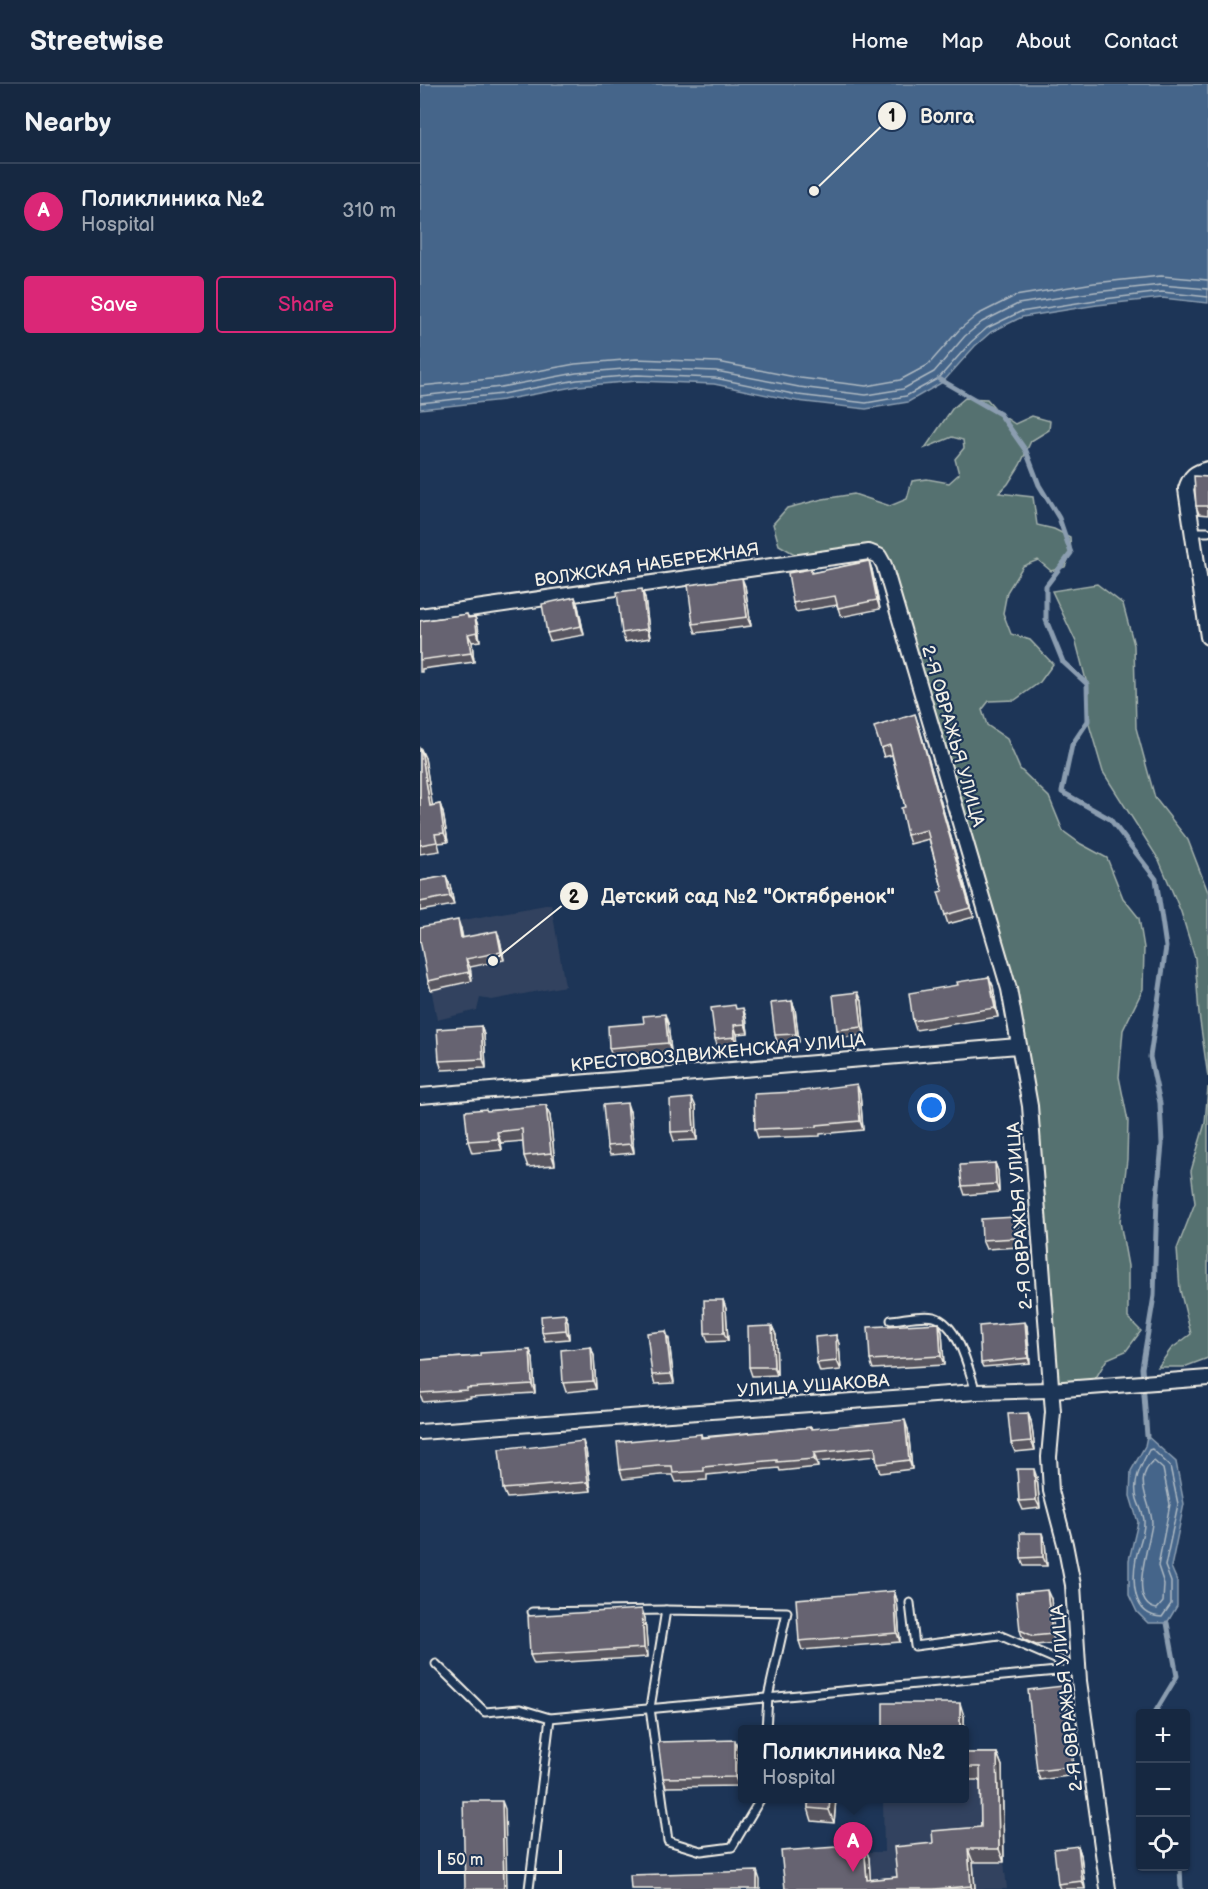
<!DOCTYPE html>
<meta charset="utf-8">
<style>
body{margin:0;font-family:"Balsamiq Sans",sans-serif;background:#1f3048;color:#f1f3f6}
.controls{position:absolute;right:18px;bottom:18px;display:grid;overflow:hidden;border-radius:6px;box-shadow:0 2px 4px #0004}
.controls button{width:54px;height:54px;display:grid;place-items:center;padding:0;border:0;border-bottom:2px solid #35445a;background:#162841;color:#f1f3f6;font:30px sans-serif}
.scale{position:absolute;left:18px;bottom:15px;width:124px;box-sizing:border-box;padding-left:6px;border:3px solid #f4f1e8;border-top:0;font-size:16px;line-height:21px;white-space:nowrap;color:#f4f1e8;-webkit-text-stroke:4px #1d3557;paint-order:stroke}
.you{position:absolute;left:512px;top:1024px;width:21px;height:21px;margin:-15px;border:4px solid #fff;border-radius:50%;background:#1a73e8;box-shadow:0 0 0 9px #1a73e833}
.badge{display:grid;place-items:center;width:39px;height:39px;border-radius:50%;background:#db2777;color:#fff;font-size:20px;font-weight:700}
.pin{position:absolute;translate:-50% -50px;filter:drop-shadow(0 2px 3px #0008)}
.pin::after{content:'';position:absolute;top:32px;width:21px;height:18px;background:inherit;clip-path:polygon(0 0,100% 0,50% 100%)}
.popup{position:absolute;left:318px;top:1641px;width:231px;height:78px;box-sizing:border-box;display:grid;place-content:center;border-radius:6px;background:#162841;filter:drop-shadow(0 2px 4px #0005);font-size:20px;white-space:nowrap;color:#9ea6b1}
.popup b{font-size:22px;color:#f1f3f6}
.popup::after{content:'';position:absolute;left:50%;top:100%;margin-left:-12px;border:12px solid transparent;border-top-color:#162841}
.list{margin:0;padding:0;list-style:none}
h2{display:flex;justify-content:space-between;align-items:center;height:78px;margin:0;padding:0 24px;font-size:26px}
h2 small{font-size:20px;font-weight:400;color:#9ea6b1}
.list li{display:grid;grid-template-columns:39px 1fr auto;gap:18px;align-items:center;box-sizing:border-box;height:96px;padding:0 24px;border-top:2px solid #35445a}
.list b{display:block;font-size:22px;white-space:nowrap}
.list p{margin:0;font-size:20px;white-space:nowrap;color:#9ea6b1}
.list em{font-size:20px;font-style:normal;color:#9ea6b1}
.actions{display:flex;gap:12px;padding:18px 24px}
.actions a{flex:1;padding:14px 0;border:2px solid #db2777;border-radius:6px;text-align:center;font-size:21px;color:#db2777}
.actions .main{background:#db2777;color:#fff}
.icon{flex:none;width:33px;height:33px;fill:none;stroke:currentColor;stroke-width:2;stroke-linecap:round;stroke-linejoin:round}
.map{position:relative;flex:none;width:788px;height:1805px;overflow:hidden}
header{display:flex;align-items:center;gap:36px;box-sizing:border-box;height:84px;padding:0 30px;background:#162841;border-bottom:2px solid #35445a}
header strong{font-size:28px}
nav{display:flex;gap:33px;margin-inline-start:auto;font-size:21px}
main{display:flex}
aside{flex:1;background:#162841}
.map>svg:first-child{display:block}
</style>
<header>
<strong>Streetwise</strong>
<nav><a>Home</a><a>Map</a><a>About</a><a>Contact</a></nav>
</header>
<main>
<aside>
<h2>Nearby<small></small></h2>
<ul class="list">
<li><span class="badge">A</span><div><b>Поликлиника №2</b><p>Hospital</p></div><em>310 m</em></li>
</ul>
<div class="actions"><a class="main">Save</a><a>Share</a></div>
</aside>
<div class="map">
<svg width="788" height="1805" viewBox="0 0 788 1805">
<rect width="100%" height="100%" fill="#1d3557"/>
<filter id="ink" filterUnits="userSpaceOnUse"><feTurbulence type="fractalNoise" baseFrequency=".0167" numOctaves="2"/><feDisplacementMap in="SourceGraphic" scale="12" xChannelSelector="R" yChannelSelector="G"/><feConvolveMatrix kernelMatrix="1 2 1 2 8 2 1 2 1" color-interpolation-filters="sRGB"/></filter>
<g filter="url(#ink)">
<g fill="#33435f">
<polygon points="131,820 145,902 72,916 60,914 57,926 17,936 0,844"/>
<polygon points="544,1632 544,1681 582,1682 584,1778 587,1805 451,1805 449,1768 464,1768 463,1715 544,1714"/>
</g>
<g fill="#54716f" stroke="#a4b1ac" stroke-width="1.5">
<polygon points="545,314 567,315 580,330 595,340 612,332 630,337 629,346 611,357 600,381 588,400 579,409 613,413 617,441 634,445 650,453 651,469 645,483 631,487 618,476 603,482 587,508 583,529 591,550 610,556 633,580 620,598 595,616 569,617 562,626 567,641 587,655 600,685 629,713 643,747 661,760 687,774 703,814 719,834 724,864 723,905 703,946 699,993 708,1037 707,1075 700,1138 708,1182 708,1234 721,1247 706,1267 687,1275 674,1297 635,1300 603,962 462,469 383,475 359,461 353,440 367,424 403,415 434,410 470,422 487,415 492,397 507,395 529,399 539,390 535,375 544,364 543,356 532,353 505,364 532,325"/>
<polygon points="677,500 703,520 714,561 716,644 735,714 768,756 788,808 788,993 779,930 775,874 761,828 739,776 683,688 668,637 667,600 656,558 632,507"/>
<polygon points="788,1003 788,1274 764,1283 738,1283 751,1265 771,1250 760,1206 757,1165 775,1119 771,1087 785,1039"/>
</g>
<g fill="#45658a" stroke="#8b9db0" stroke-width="1.5">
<polygon points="0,0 788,0 788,219 742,214 677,221 602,233 571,248 555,262 523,298 488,318 446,325 377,317 294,300 217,297 158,302 83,316 0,325"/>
<polygon points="727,1352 756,1378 764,1420 751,1483 757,1497 757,1522 747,1539 728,1539 717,1528 709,1511 709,1476 718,1438 710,1412 711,1387 725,1362"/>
</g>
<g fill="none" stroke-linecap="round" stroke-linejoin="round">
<g stroke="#aeb9c2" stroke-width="1.5">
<polyline points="0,302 80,294 155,280 216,275 298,278 380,294 446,302 480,296 508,281 539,246 557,231 595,212 674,199 741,192 788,196"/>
<polyline points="0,312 81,303 156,289 216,284 296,287 379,303 446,311 483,305 514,288 545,252 562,238 598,220 675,208 741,201 788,205"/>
<polyline points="0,319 82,310 157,296 217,291 295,294 378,311 446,319 486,312 519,294 551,258 567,244 600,228 676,216 742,208 788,213"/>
<path d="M 732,1365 L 750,1382 L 758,1420 L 745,1482 L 751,1498 L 751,1520 L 742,1533 C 712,1532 712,1497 716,1474 C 718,1463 725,1449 724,1437 C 724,1430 719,1422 717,1415 C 712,1397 721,1382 729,1366 Z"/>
<path d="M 734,1377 L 743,1385 L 750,1420 L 738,1482 L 744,1500 L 743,1518 L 737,1525 C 706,1521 731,1457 732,1439 C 732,1419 711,1395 734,1377 Z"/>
</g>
<g stroke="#8b9db0" stroke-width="5">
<polyline points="519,295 580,330 606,367 619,401 639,434 651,469 626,502 626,536 643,578 667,600 668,637 652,661 642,708 690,735 736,795 746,863 730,973 740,1019 742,1060 737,1113 734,1212 722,1284 727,1352"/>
<polyline points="734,1630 757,1592 747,1539"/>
<polyline points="760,1782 761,1805"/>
</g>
<defs>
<g id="service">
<polyline points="772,448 788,448"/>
<path d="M 471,1236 C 484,1235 501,1230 514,1233 C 539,1240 549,1287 556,1308"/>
<polyline points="490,1519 495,1562 579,1551 656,1584"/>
<polyline points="112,1528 246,1526"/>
<polyline points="16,1580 65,1628 100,1625 130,1634"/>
<polyline points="341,1714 312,1763 281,1767 248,1757 230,1624 246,1526 367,1528 348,1613 346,1646"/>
<polyline points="109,1805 130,1634 658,1585"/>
</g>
<g id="minor">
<path d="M 788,385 C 775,388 770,392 766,405 L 788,553"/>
<polyline points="0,532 449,468 459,472 464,481 589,905 610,1022 633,1328 629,1373 631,1407 645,1460 653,1501 659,1597 688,1805"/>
<polyline points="0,1012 598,962"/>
<polyline points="0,1348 556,1308 631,1306 788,1294"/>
</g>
</defs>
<use href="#service" stroke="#f4f1e8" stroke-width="11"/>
<use href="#minor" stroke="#f4f1e8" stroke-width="18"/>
<use href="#service" stroke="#1d3557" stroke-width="7"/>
<use href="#minor" stroke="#1d3557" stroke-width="14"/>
</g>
<g fill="#585661" stroke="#f4f1e8" stroke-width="1.5">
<polygon points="788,393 788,431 779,430 776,422"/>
<polygon points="449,477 452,486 460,525 421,533 417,521 376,528 373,519 391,485 392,489"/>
<polygon points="325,502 331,542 276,549 273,540"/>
<polygon points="225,514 230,554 205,558 202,549"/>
<polygon points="158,522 164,551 130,557 127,549"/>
<polygon points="47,530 49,534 55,533 58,542 60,557 52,558 54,578 2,585 2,588 0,588 0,537"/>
<polygon points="498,639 554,833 528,840 525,831 523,807 509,755 490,760 487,751 485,723 472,671 464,673 461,664"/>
<polygon points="0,665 5,674 12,722 20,720 23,729 28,758 18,759 20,767 0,770"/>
<polygon points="26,792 30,801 34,821 0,827 0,797"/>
<polygon points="41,845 43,854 80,856 84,876 50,883 52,897 11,906 8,897"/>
<polygon points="569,893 573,902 578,933 496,946 493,937 538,901"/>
<polygon points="372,917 375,925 379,958 358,960 355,951"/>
<polygon points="442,917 445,951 420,954 417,946"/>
<polygon points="317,925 326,933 328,949 317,950 318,962 298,964 295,955"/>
<polygon points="248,939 251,968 192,972 189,964"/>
<polygon points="61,942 64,951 66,984 22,986 19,977"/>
<polygon points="440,1009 443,1046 400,1050 400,1052 338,1054 335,1045"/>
<polygon points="126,1021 130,1032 135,1081 108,1083 104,1072 103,1057 81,1059 82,1066 52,1069 48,1057 67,1027"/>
<polygon points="276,1023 277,1056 254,1057 251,1048"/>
<polygon points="210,1028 214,1069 190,1071 187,1062"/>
<polygon points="575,1079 578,1087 579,1108 545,1111 542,1102"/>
<polygon points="599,1142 600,1163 566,1165 562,1156"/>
<polygon points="303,1216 306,1225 308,1257 288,1258 285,1249"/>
<polygon points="145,1230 148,1239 149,1255 125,1257 122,1248"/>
<polygon points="519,1239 522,1248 524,1281 453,1285 450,1276"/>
<polygon points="352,1242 356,1251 357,1291 332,1292 329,1283"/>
<polygon points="607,1242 610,1279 563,1283 561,1279"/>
<polygon points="416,1251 419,1260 421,1286 400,1288 397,1279"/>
<polygon points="249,1256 254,1299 235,1300 232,1291"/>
<polygon points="171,1263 174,1272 176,1305 146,1308 143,1299"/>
<polygon points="110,1266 113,1275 115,1309 50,1313 50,1314 3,1318 0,1310 0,1276 60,1272"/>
<polygon points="608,1329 611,1337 615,1366 595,1368 591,1359"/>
<polygon points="392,1343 393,1345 488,1345 492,1385 460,1389 457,1380 456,1372 397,1378 398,1383 360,1387 359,1384 287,1391 287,1396 256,1398 253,1391 241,1391 203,1395 200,1386 281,1350 282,1353"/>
<polygon points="166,1366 171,1407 87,1414 83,1405"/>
<polygon points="617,1394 620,1424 603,1426 599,1417"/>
<polygon points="625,1458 627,1482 604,1482 601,1474"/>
<polygon points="474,1507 477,1516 480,1558 382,1566 379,1557"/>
<polygon points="631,1515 635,1559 616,1561 603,1555 600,1546"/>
<polygon points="225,1534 228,1573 114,1580 110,1571"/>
<polygon points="643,1602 646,1611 655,1691 620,1696 617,1687"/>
<polygon points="544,1632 544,1669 577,1669 582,1682 584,1778 553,1778 555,1805 365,1805 444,1761 449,1774 450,1796 477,1793 513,1759 561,1743 560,1696 544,1696"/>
<polygon points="318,1665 319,1702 246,1703 243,1694"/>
<polygon points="351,1714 416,1714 414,1739 392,1737 388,1724 388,1718"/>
<polygon points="658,1762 661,1771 665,1805 640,1805 638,1800"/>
</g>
<g fill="#47464f" stroke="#f4f1e8" stroke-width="1.5">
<polygon points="449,477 452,486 460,525 457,516"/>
<polygon points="322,494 325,502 331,542 327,533"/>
<polygon points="222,505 225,514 230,554 227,545"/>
<polygon points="155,513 158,522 164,551 161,542"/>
<polygon points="55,533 58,542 60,557 57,548"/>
<polygon points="48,550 52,558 54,578 51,569"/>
<polygon points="495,630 498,639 554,833 550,824"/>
<polygon points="1,665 5,674 14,731 10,722"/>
<polygon points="20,720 23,729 28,758 24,749"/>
<polygon points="26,792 30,801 34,821 30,812"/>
<polygon points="38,836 41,845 44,863 41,854"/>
<polygon points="77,847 80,856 84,876 81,868"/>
<polygon points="46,875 50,883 52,897 49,888"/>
<polygon points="569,893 573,902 578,933 575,924"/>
<polygon points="438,908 442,917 445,951 442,943"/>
<polygon points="372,917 375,925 379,958 376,950"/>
<polygon points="323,924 326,933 328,949 325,940"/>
<polygon points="245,930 248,939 251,968 248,959"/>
<polygon points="314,941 317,950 318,962 315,953"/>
<polygon points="61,942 64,951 66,984 63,975"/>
<polygon points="437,1000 440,1009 443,1046 440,1037"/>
<polygon points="272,1014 276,1023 277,1056 274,1047"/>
<polygon points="207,1019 210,1028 214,1069 211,1060"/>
<polygon points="126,1021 130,1032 135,1081 131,1069"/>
<polygon points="77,1048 81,1059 82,1066 78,1055"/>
<polygon points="575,1079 578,1087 579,1108 576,1100"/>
<polygon points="595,1133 599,1142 600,1163 597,1154"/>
<polygon points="303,1216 306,1225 308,1257 304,1249"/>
<polygon points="145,1230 148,1239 149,1255 146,1246"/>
<polygon points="605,1238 607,1242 610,1279 608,1274"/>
<polygon points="519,1239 522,1248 524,1281 521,1272"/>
<polygon points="352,1242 356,1251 357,1291 354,1283"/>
<polygon points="246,1247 249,1256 254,1299 251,1290"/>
<polygon points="416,1251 419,1260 421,1286 417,1277"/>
<polygon points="171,1263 174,1272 176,1305 173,1297"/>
<polygon points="110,1266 113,1275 115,1309 112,1300"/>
<polygon points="608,1329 611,1337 615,1366 611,1357"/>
<polygon points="485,1336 488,1345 492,1385 489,1376"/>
<polygon points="163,1357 166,1366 171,1407 168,1398"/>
<polygon points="394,1369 397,1378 398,1383 394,1375"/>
<polygon points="614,1385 617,1394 620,1424 616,1416"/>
<polygon points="622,1449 625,1458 627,1482 623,1473"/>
<polygon points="627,1506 631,1515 635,1559 632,1550"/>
<polygon points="474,1507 477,1516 480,1558 477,1549"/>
<polygon points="222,1525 225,1534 228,1573 224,1564"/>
<polygon points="643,1602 646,1611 655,1691 652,1683"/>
<polygon points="540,1619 544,1632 544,1683 544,1646 540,1646"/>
<polygon points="315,1656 318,1665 319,1702 315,1693"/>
<polygon points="577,1669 582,1682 584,1778 579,1765"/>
<polygon points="410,1714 416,1714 414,1739 409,1726"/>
<polygon points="82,1717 85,1725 87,1805 84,1805"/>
<polygon points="444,1761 449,1774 451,1805 447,1796"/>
<polygon points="658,1762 661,1771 665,1805 662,1797"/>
<polygon points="548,1765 553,1778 555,1805 552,1805 551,1802"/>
<polygon points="337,1787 340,1796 340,1805 337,1805"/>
</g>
<g fill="#666471" stroke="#f4f1e8" stroke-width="1.5">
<polygon points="774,392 788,393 788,422 776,422"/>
<polygon points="449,477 457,516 418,524 415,512 373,519 368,489 391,485 391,489"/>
<polygon points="322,494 327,533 273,540 268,501"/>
<polygon points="222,505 227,545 202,549 197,508"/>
<polygon points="155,513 161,542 127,549 122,520"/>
<polygon points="47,530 48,534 55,533 57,548 48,550 51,569 0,576 0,537"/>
<polygon points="495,630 550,824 525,831 518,808 523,807 507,746 487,751 481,724 485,723 470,661 461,664 454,643"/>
<polygon points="0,665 1,665 10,722 20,720 24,749 15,750 17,758 0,761"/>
<polygon points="26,792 30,812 0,818 0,797"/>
<polygon points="38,836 41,854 77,847 81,868 46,875 49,888 8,897 0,856 0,843"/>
<polygon points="569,893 575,924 493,937 489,909 538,901 537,898"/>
<polygon points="438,908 442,943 417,946 413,911"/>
<polygon points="372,917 376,950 355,951 351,919"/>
<polygon points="315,921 316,925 323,924 325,940 314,941 315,953 295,955 291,924"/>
<polygon points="245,930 248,959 189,964 188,942 224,939 223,932"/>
<polygon points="61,942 63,975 19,977 17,945"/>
<polygon points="437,1000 440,1037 397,1041 397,1043 335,1045 334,1010 374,1008"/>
<polygon points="272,1014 274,1047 251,1048 250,1016"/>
<polygon points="207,1019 211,1060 187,1062 183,1021"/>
<polygon points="126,1021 131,1069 104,1072 102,1045 77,1048 78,1055 48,1057 45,1027 66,1025 67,1027"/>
<polygon points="575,1079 576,1100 542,1102 540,1081"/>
<polygon points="595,1133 597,1154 562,1156 561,1135"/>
<polygon points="284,1216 303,1216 304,1249 285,1249"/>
<polygon points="145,1230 146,1246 122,1248 121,1232"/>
<polygon points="605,1238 608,1274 561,1279 559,1242"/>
<polygon points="519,1239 521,1272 450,1276 448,1243"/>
<polygon points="352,1242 354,1283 329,1283 328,1243"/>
<polygon points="246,1247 251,1290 232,1291 227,1249"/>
<polygon points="416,1251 417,1277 397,1279 395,1253"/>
<polygon points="171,1263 173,1297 143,1299 141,1266"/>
<polygon points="110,1266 112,1300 47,1304 47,1306 0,1309 0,1276 60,1272 60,1269"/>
<polygon points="608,1329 611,1357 591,1359 588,1330"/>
<polygon points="485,1336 489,1376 457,1380 455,1363 394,1369 394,1375 357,1378 357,1376 284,1383 284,1387 253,1389 252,1382 238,1382 200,1386 197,1358 281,1350 281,1354 392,1343 392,1345"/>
<polygon points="163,1357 168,1398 83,1405 79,1365 105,1362 105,1364"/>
<polygon points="597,1385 614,1385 616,1416 599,1417"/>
<polygon points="600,1449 622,1449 623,1473 601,1474"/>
<polygon points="627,1506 632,1550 613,1552 600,1546 596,1509"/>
<polygon points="474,1507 477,1549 379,1557 376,1515"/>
<polygon points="222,1525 224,1564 110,1571 108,1532"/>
<polygon points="643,1602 652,1683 617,1687 608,1606"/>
<rect x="463" y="1619" width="77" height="27"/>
<polygon points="315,1656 315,1693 243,1694 238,1658"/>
<polygon points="544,1669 577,1669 579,1765 548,1765 551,1802 514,1805 365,1805 361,1767 444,1761 447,1796 477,1793 474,1763 513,1759 512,1747 561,1743 560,1683 544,1683"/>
<polygon points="389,1714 410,1714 409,1726 388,1724"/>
<polygon points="43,1717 82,1717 84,1805 45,1805"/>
<polygon points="658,1762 662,1797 638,1800 634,1765"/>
<polygon points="337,1787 337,1805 211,1805 210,1791"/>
</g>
</g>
<g text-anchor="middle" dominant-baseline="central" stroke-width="4.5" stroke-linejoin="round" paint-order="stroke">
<g font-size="18" fill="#f4f1e8" stroke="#1d3557">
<text transform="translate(227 481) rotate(-8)">ВОЛЖСКАЯ НАБЕРЕЖНАЯ</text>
<text transform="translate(533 652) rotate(74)">2-Я ОВРАЖЬЯ УЛИЦА</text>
<text transform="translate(298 969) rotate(-5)">КРЕСТОВОЗДВИЖЕНСКАЯ УЛИЦА</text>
<text transform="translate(600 1132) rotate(-94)">2-Я ОВРАЖЬЯ УЛИЦА</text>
<text transform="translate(393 1302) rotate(-4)">УЛИЦА УШАКОВА</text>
<text transform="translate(647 1614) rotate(-96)">2-Я ОВРАЖЬЯ УЛИЦА</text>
</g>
</g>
<path fill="none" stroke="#f4f1e8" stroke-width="2" d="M394 107L472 32M73 877L154 812"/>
<g fill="#f4f1e8" stroke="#1d3557" stroke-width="2">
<circle cx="394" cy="107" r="6"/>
<circle cx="73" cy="877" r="6"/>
<circle cx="472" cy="32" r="15"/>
<circle cx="154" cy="812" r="15"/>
</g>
<g font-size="18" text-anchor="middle" font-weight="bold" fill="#111">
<text x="472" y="38">1</text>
<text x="154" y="819">2</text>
</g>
<g font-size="20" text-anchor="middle" font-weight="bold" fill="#f4f1e8" stroke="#1d3557" stroke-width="4.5" stroke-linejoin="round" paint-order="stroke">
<text x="527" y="39">Волга</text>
<text x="328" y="819">Детский сад №2 "Октябренок"</text>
</g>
</svg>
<div class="controls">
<button>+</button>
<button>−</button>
<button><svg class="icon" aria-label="locate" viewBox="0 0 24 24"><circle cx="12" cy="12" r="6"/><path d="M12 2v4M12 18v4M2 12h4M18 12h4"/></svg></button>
</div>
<div class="scale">50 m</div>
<div class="you"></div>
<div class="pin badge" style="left:433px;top:1788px">A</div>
<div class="popup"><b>Поликлиника №2</b>Hospital</div>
</div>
</main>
